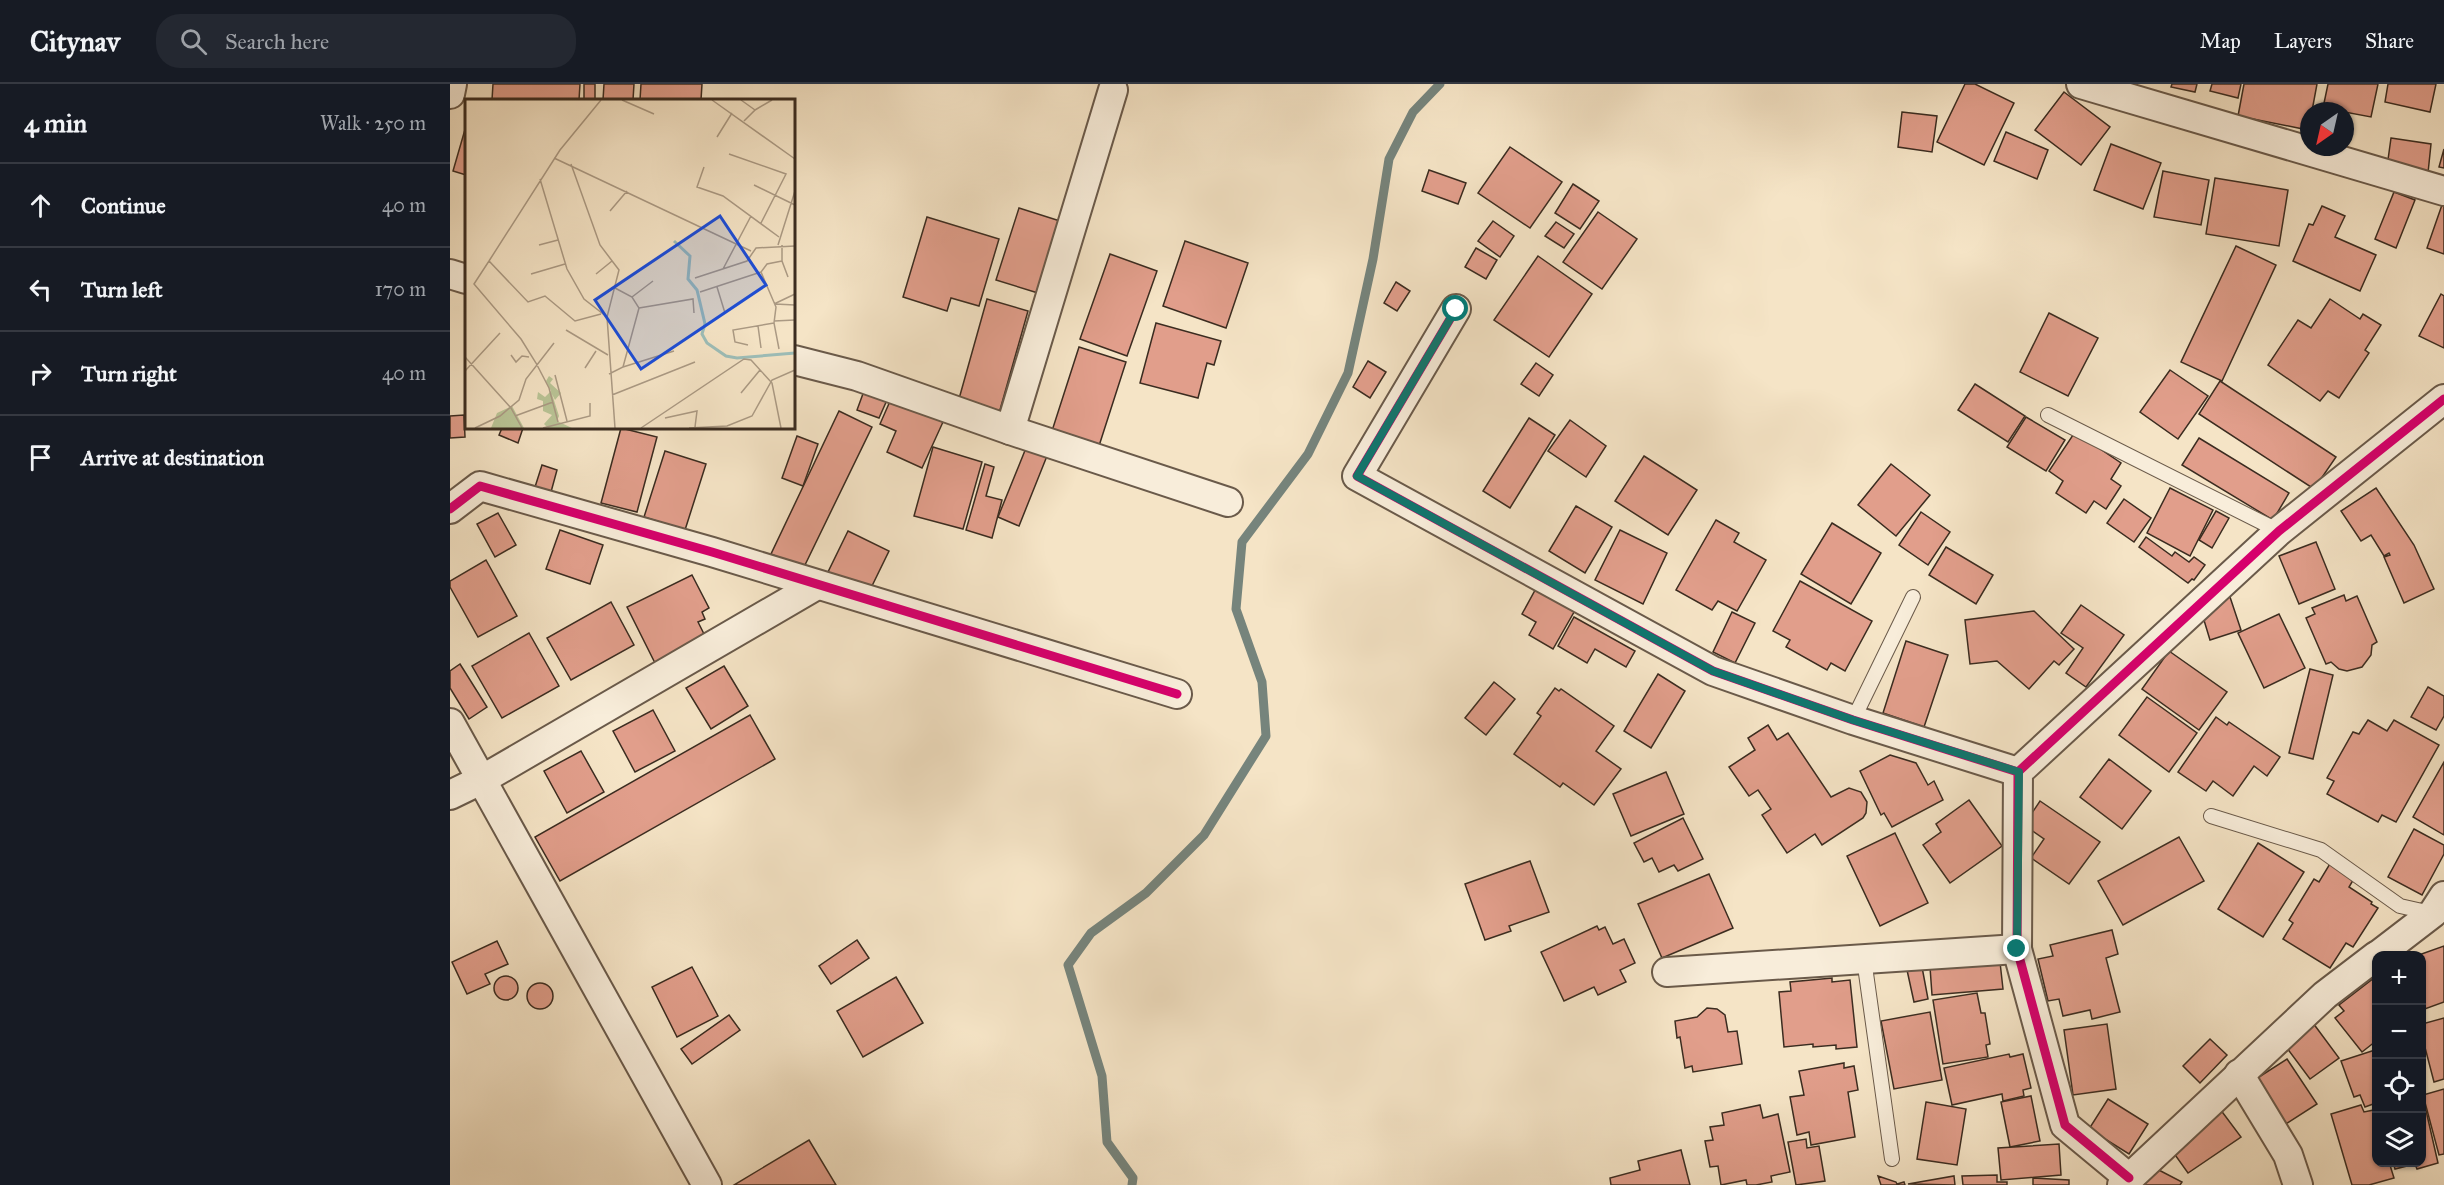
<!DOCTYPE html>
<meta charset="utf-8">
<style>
body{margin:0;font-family:"IM FELL Great Primer",serif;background:#242831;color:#f1f3f6}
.controls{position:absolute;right:18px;bottom:18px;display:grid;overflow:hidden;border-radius:12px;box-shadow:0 2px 4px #0004}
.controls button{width:54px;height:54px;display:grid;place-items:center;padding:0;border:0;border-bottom:2px solid #363941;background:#171b24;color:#f1f3f6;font:30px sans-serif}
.compass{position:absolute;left:1850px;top:18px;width:54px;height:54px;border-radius:50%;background:#171b24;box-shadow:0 2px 4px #0004;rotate:214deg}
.stop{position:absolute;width:18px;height:18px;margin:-14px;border:4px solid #0f766e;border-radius:50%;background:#fff}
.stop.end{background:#0f766e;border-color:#fff;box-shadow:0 2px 6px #0008}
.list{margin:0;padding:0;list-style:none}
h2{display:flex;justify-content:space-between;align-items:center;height:78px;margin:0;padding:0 24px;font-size:26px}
h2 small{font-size:20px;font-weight:400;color:#9ea1a6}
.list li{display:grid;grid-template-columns:39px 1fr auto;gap:18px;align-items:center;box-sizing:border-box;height:84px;padding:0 24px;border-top:2px solid #363941}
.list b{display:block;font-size:22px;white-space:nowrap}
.list em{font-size:20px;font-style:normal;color:#9ea1a6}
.icon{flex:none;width:33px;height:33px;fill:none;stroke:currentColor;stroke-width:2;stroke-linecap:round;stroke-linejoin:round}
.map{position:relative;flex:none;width:1994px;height:1101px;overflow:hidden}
header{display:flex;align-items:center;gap:36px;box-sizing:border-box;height:84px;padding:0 30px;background:#171b24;border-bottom:2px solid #363941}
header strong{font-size:28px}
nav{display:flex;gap:33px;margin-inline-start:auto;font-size:21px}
.search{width:420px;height:54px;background:#242831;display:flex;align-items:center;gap:15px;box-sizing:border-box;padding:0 21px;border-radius:24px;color:#9ea1a6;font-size:22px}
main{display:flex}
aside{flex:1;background:#171b24}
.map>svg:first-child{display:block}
</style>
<header>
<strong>Citynav</strong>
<div class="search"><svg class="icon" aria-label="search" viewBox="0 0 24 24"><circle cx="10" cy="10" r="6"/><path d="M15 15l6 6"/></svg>Search here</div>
<nav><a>Map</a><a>Layers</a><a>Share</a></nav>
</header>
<main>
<aside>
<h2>4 min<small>Walk · 250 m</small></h2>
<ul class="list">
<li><svg class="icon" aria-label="ahead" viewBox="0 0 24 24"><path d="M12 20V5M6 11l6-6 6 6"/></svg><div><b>Continue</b></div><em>40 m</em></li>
<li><svg class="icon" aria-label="left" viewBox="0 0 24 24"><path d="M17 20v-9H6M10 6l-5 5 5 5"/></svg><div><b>Turn left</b></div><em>170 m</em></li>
<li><svg class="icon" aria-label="right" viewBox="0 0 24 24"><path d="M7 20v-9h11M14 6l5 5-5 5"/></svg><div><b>Turn right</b></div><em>40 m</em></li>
<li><svg class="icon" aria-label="arrive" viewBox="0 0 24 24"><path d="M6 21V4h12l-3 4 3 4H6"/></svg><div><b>Arrive at destination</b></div></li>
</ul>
</aside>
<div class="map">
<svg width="1994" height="1101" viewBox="0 0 1994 1101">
<rect width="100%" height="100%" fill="#f5e4c6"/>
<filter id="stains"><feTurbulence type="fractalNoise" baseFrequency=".00333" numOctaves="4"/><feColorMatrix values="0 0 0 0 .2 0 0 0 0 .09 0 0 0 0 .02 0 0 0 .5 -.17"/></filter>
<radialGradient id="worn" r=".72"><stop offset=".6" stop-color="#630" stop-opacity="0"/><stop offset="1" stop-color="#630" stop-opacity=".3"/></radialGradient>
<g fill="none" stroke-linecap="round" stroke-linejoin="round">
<polyline stroke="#76847c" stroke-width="9" points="682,1101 683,1094 657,1058 652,992 618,881 641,849 696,809 754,751 816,652 812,598 786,525 792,458 858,370 898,289 923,175 939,75 963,28 990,0"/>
</g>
<g fill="#e19e8b" stroke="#3b2c20" stroke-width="1.5">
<polygon points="43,0 130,0 129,16 42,16"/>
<rect x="134" y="0" width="11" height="15"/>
<polygon points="154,0 184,0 183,16 153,16"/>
<polygon points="191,0 252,0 251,16 190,16"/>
<polygon points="1515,0 1525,0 1564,19 1534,81 1487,58"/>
<polygon points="1722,0 1747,0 1745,8 1721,3"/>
<polygon points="1762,0 1791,0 1788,14 1760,7"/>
<polygon points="1794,0 1867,0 1862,27 1859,27 1858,46 1788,32"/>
<polygon points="1878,0 1928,0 1921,33 1873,24"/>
<polygon points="1938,0 1986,0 1980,28 1935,18"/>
<polygon points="1614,8 1660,43 1631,81 1585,46"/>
<polygon points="1452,28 1487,32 1482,68 1448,63"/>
<polygon points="16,42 16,91 3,87"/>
<polygon points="1556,48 1598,66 1587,95 1544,77"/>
<polygon points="1941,54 1981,60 1978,89 1937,83"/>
<polygon points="1661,60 1711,79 1693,125 1644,106"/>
<polygon points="1060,63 1112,98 1080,144 1028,109"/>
<polygon points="1994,65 1994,84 1989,83"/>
<polygon points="979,86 1016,99 1008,120 972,107"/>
<polygon points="1713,87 1759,96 1751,141 1704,133"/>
<polygon points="1765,94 1838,106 1829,162 1756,150"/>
<polygon points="1123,100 1149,117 1130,145 1105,129"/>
<polygon points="1944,108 1965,116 1946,164 1925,155"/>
<polygon points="1993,118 1994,118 1994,170 1977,164"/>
<polygon points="1872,122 1895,132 1885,153 1926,171 1910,207 1843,177 1859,140 1863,141"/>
<polygon points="569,124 610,137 588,209 546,196"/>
<polygon points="1148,128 1187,155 1152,205 1113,178"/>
<polygon points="477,133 549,155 529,222 501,214 497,227 453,213"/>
<polygon points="1043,137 1064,152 1050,173 1028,157"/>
<polygon points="1106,138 1124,150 1114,164 1095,152"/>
<polygon points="735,157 798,179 776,244 713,222"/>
<polygon points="1786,162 1826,181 1772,297 1731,278"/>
<polygon points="1026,164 1047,176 1036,195 1015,183"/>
<polygon points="660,170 707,187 677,272 630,255"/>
<polygon points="1088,172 1142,210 1099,273 1044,236"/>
<polygon points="946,198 960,207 947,227 934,219"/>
<polygon points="1991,210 1994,212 1994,264 1969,252"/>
<polygon points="537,215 578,227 548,333 507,322"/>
<polygon points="1880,215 1910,235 1913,230 1931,241 1915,266 1919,269 1889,314 1878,307 1870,317 1818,281 1848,236 1861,244"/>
<polygon points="1599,229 1648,254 1618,312 1570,288"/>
<polygon points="706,239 771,257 764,281 757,279 748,314 690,299"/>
<polygon points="629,263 676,278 648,365 601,350"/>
<polygon points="918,277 936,288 920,314 903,303"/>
<polygon points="1086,279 1103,291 1089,312 1071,300"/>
<polygon points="1720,286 1758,312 1728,355 1690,328"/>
<polygon points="1770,297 1886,373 1864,405 1749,330"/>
<polygon points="1525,300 1575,332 1558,358 1508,326"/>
<polygon points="414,307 437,316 429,334 407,326"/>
<polygon points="441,315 493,338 472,384 437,368 446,347 430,340"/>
<polygon points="389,327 422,343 353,485 321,470"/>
<polygon points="14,331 15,353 0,354 0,332"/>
<polygon points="1576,333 1615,356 1596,387 1557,363"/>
<polygon points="1079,334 1105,351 1060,424 1033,407"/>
<polygon points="1120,336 1156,362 1136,393 1098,367"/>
<polygon points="52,344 73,344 68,359 49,351"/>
<polygon points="171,344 207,353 187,428 151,419"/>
<polygon points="1625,348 1671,379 1661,395 1671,402 1656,425 1644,417 1636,429 1606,409 1613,397 1599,387"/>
<polygon points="347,352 368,360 353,402 332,394"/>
<polygon points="1749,354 1839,409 1823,436 1732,381"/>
<polygon points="483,363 532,378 513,445 464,432"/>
<polygon points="576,364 597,372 569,442 548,433"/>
<polygon points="215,367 256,380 235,446 194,433"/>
<polygon points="1194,372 1247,406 1218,451 1165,417"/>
<polygon points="535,380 544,383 536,412 552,416 542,454 516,446"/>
<polygon points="1441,380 1480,411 1446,452 1408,421"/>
<polygon points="92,381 107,386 101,408 85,403"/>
<polygon points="1720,404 1763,426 1740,472 1697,449"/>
<polygon points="1926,404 1964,461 1984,505 1954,519 1934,473 1940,471 1939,469 1934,472 1921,451 1911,457 1891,427"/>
<polygon points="1674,415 1701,434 1684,458 1657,439"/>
<polygon points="1126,422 1162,443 1135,489 1099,467"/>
<polygon points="1766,427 1779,434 1762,464 1749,456"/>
<polygon points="1471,428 1500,448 1478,481 1449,461"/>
<polygon points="48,429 66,461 45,473 27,440"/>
<polygon points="1266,436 1289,449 1284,458 1316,476 1287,527 1268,517 1262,526 1226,506"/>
<polygon points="1382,439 1431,469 1401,520 1351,490"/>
<polygon points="110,446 153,461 140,500 96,485"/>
<polygon points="1170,446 1217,469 1193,520 1145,496"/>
<polygon points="398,447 439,467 419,508 378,488"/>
<polygon points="1696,453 1722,472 1725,468 1739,478 1744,473 1755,481 1744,496 1742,495 1738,499 1689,463"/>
<polygon points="1866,458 1885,505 1849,520 1829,472"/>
<polygon points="1496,463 1543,491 1526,520 1479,491"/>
<polygon points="36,476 67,532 28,553 0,503 0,497"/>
<polygon points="242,491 259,524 252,528 255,535 248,538 258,558 207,583 177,523"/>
<polygon points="1350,497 1422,537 1395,587 1381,579 1377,586 1336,563 1340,556 1323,547"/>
<polygon points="1089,499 1128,521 1103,565 1079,551 1086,538 1072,530"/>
<polygon points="1894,511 1896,517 1907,512 1927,558 1922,561 1921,571 1912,583 1897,587 1889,585 1881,578 1876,580 1856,534 1865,530 1862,524"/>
<polygon points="1780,513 1791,546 1760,556 1750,523"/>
<polygon points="161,518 184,561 121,596 97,554"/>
<polygon points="1631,521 1674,551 1636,603 1616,589 1633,564 1611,549"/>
<polygon points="1584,527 1624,565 1609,581 1604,577 1579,605 1547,577 1520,580 1515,536"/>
<polygon points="1282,528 1305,539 1285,579 1263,568"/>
<polygon points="1829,530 1855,584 1814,604 1788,549"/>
<polygon points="1124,533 1185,567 1176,583 1145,565 1137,579 1108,562"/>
<polygon points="79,549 109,602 52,634 22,582"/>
<polygon points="1456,557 1498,571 1474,643 1433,629"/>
<polygon points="1719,567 1777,608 1749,646 1692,605"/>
<polygon points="10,580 37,623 19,635 0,604 0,587"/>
<polygon points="274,582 298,622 261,645 236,604"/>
<polygon points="1860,585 1883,591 1863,675 1839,669"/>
<polygon points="1208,590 1235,607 1201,664 1174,647"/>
<polygon points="1044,598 1065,615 1036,651 1015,634"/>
<polygon points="1978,603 1994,612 1994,632 1986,646 1961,633"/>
<polygon points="1105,604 1109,607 1111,605 1164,642 1146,667 1171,685 1144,721 1113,699 1110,703 1064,670 1091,632 1087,629"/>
<polygon points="1697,613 1747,649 1719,688 1669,651"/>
<polygon points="203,626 225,667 185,688 163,647"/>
<polygon points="300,631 325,675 110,797 85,753"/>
<polygon points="1766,633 1777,641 1779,638 1830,673 1817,692 1804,682 1783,712 1763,697 1756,707 1728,688"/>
<polygon points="1918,636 1937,647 1944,636 1989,661 1946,738 1932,731 1928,738 1877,710 1884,697 1877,694 1903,648 1909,650"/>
<polygon points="1318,641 1327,656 1338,649 1381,713 1399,704 1411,708 1417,718 1416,729 1413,734 1372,761 1365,750 1337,769 1312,731 1321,725 1308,706 1299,712 1279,683 1305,666 1298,654"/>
<polygon points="131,667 154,708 117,729 94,687"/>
<polygon points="1440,671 1466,679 1478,701 1484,697 1493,716 1442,743 1434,729 1431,731 1410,687"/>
<polygon points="1659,675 1701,707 1672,745 1630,713"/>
<polygon points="1994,678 1994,751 1963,733"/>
<polygon points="1216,688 1234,730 1181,752 1163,710"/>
<polygon points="1519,716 1552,762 1500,799 1473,761 1491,748 1486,740"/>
<polygon points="1590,717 1650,758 1619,800 1581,774 1594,755 1574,741"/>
<polygon points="1233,734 1253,775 1228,787 1224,781 1209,788 1202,774 1194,778 1184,759"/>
<polygon points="1964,745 1994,761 1994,770 1972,811 1938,793"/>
<polygon points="1445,749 1478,819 1430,842 1397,772"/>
<polygon points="1729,753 1754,797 1673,841 1648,797"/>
<polygon points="1808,759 1854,788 1813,853 1768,825"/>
<polygon points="1080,777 1099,828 1059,842 1061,847 1035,856 1015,800"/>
<polygon points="1881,778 1905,793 1899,803 1922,818 1921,820 1928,824 1903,863 1896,859 1880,884 1833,855 1843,839 1839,836 1864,795 1869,798"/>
<polygon points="1259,790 1283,844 1212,874 1188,820"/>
<polygon points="1147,842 1149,846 1155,843 1163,860 1174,855 1185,879 1170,886 1176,898 1148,911 1144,903 1114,917 1091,868"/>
<polygon points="1662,846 1668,870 1656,874 1670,928 1642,935 1640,926 1613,932 1609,915 1598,917 1588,875 1603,872 1600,861"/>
<polygon points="407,856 419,874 381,900 369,882"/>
<polygon points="47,857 58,880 35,890 40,900 17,910 2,878"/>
<polygon points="1994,862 1994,918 1972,926 1972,872 1966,872"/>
<polygon points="1550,878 1553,905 1482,911 1480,883"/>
<polygon points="242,883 268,932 227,953 202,903"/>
<polygon points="1472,883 1478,915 1464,918 1457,886"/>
<circle cx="56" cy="904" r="12"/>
<polygon points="446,893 473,939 413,973 387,927"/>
<polygon points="1382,894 1382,898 1400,896 1407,963 1386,965 1386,961 1363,963 1363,960 1334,963 1329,908 1341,907 1340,898"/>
<polygon points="1924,894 1926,898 1926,957 1912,968 1885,934 1894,927 1889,921"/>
<circle cx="90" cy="912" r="13"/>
<polygon points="1527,909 1531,929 1535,929 1540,960 1536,961 1538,973 1493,980 1483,916"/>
<polygon points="1257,924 1267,925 1275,931 1278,948 1287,947 1292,980 1243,988 1242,982 1235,984 1230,953 1227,954 1225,937 1247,933"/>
<polygon points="1480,928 1492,996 1444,1005 1431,937"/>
<polygon points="279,931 290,946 242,980 231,965"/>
<polygon points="1994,934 1994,995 1984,998 1972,952 1972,940"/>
<polygon points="1863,939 1889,974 1860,995 1834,960"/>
<polygon points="1657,940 1666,1005 1623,1011 1614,946"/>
<polygon points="1760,955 1777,971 1750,999 1733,982"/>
<polygon points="1924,962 1926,962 1926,1019 1915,1023 1910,1011 1904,1013 1891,977 1925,966"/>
<polygon points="1559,970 1560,973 1573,970 1581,1004 1573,1006 1574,1012 1553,1017 1552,1010 1502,1021 1494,984"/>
<polygon points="1837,975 1867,1020 1828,1045 1798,1000"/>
<polygon points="1394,979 1394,984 1404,982 1408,1006 1398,1008 1405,1053 1361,1061 1359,1048 1347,1051 1340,1013 1354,1011 1349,987"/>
<polygon points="1994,1005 1994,1070 1989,1071 1973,1011"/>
<polygon points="1972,1009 1988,1079 1967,1085 1965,1080 1945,1085 1943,1078 1972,1078"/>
<polygon points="1581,1012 1590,1057 1560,1063 1551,1018"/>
<polygon points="1658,1015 1698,1040 1679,1070 1639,1045"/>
<polygon points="1476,1018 1516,1025 1507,1081 1467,1075"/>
<polygon points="1310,1021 1313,1034 1328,1030 1340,1088 1321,1092 1322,1098 1306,1101 1297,1101 1296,1096 1271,1101 1268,1082 1260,1083 1255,1057 1263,1056 1260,1043 1274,1041 1272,1029"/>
<polygon points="1911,1021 1914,1028 1924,1026 1926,1035 1926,1078 1939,1078 1944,1094 1919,1101 1902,1101 1881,1030"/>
<polygon points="1770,1025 1791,1053 1738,1089 1718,1061"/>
<polygon points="1356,1055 1357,1064 1369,1062 1375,1097 1346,1101 1338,1058"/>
<polygon points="359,1056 386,1101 284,1101"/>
<polygon points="1609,1060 1611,1091 1551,1096 1548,1064"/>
<polygon points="1231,1066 1240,1101 1161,1101 1160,1094 1190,1086 1188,1077"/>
<polygon points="1703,1083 1732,1098 1730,1101 1694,1101"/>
<polygon points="1547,1091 1547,1098 1557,1098 1557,1101 1513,1101 1512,1092"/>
<polygon points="1428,1092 1446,1098 1447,1100 1454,1098 1455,1101 1431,1101"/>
<polygon points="1504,1092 1505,1101 1458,1100"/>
<polygon points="1583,1094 1619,1096 1619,1101 1583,1101"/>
</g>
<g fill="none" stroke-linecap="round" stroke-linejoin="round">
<defs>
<g id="lane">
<polyline points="1598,331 1829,447"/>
<polyline points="1403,636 1463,513"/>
<polyline points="1761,732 1871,766 1950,822 1981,829"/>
<polyline points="1414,875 1442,1075"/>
</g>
<g id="street">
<polyline points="1631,0 1994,107"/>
<polyline points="0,10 2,0"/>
<polyline points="0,190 16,195"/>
<polyline points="1006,225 907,392 1263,587 1403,636 1568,688"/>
<polyline points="344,276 407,292 560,346 778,418"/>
<polyline points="560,346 663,6"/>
<polyline points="0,425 30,402 262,468 727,610"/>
<polyline points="0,639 257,1101"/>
<polyline points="0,711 33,695 367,501"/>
<polyline points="1927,872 1983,829 1994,812"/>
<polyline points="1217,888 1567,865"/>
<polyline points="1789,990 1838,1071 1848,1101"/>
<polyline points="1679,1094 1615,1041 1567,865 1568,688 1829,447 1994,315"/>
<polyline points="1672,1101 1875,911 1926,872"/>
</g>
</defs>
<use href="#lane" stroke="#6a5a4a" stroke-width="16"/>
<use href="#street" stroke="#6a5a4a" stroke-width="32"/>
<use href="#lane" stroke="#f8edda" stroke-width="14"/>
<use href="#street" stroke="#f8edda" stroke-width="28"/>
<defs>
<g id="cycleway">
<polyline points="1006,225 907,392 1263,587 1403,636 1568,688"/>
<polyline points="0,425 30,402 262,468 727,610"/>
<polyline points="1679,1094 1615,1041 1567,865 1568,688 1829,447 1994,315"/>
</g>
</defs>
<use href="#cycleway" stroke="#f8edda" stroke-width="13"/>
<use href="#cycleway" stroke="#d6006c" stroke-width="9"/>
</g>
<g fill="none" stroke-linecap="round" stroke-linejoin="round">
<polyline stroke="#0f766e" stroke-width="8" points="1006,225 907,392 1263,587 1403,636 1569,688 1567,865"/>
</g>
<g transform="translate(15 15)">
<rect width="330" height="330" fill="#f5e4c6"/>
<path d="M 84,277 L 88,280 L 85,284 L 96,294 L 90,301 L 87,295 L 94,317 L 92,322 L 107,329 L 83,329 L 79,325 L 87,316 L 78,312 L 78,302 L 72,300 L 73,293 L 80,298 L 86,292 L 81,282 ZM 47,307 L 59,329 L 26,329 L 32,314 Z" fill="#bac597"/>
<path fill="none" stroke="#9dbeb9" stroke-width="3" d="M 209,142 L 225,157 L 223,180 L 232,191 L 240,225 L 237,235 L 242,244 L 261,257 L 272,259 L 330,254"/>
<path fill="none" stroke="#ab9a84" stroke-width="1.5" d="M 157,1 L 189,15M 247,1 L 330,60M 276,1 L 290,11 L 279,22M 290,11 L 307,1M 252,38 L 267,14M 264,55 L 321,75 L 296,124M 89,59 L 286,152M 106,65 L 135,146 L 154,171 L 142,218 L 150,329M 239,68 L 232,88 L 258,97 L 314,138M 75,80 L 102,170 L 119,200 L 142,218M 289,86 L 330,106M 145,112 L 162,92M 74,146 L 93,141M 313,146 L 330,92M 317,146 L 317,162 L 323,178M 24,162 L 95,51 L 136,1M 258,170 L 286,117M 66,175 L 100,165M 131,175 L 147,162M 230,179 L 282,162 L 291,149 L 330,147M 252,188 L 260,214M 235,193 L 296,173M 167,198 L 188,182M 309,205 L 330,195M 310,205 L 330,206M 174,209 L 228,200 L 229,214M 309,222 L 330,221M 293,227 L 296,249M 101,231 L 143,256M 283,246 L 270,243 L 268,231 L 309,224M 314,250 L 309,224 L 311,208 L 296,173 L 302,165 L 317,162M 46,256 L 51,263 L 57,257 L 64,258M 0,258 L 46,309 L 57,329M 158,268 L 209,252M 120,269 L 131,252M 0,272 L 35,234M 144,275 L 158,268 L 174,209 L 167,198 L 150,189M 90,276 L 102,322M 276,294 L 295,271M 147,296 L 230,263M 50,317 L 88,303M 200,319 L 232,312 L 230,328M 93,323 L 84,289 L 71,264 L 56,240 L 9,185 L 24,162 L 63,203 L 80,197 L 110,222 L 136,215M 10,329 L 35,317 L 54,301 L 61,280 L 89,244M 78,329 L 125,317 L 125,304M 176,329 L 279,260 L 286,261 L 307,284 L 316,329M 224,329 L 262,327 L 287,317 L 307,281 L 330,271"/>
<path fill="#1d4ed8" fill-opacity="0.15" stroke="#1d4ed8" stroke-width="3" d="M 255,117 L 301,186 L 176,270 L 130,201 Z"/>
<rect width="330" height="330" fill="none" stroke="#3b2c20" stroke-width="3"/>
</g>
<rect width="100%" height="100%" filter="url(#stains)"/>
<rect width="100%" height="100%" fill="url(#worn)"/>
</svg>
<div class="controls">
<button>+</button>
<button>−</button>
<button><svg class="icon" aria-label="locate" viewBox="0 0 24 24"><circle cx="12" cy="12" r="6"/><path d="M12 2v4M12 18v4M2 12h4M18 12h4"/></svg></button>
<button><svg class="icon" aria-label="layers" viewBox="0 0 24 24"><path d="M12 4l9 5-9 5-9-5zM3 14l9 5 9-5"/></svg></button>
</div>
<svg class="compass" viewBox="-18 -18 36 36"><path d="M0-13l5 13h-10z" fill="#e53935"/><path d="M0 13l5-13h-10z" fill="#9ea1a6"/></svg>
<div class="stop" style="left:1006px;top:225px"></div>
<div class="stop end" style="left:1567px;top:865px"></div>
</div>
</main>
